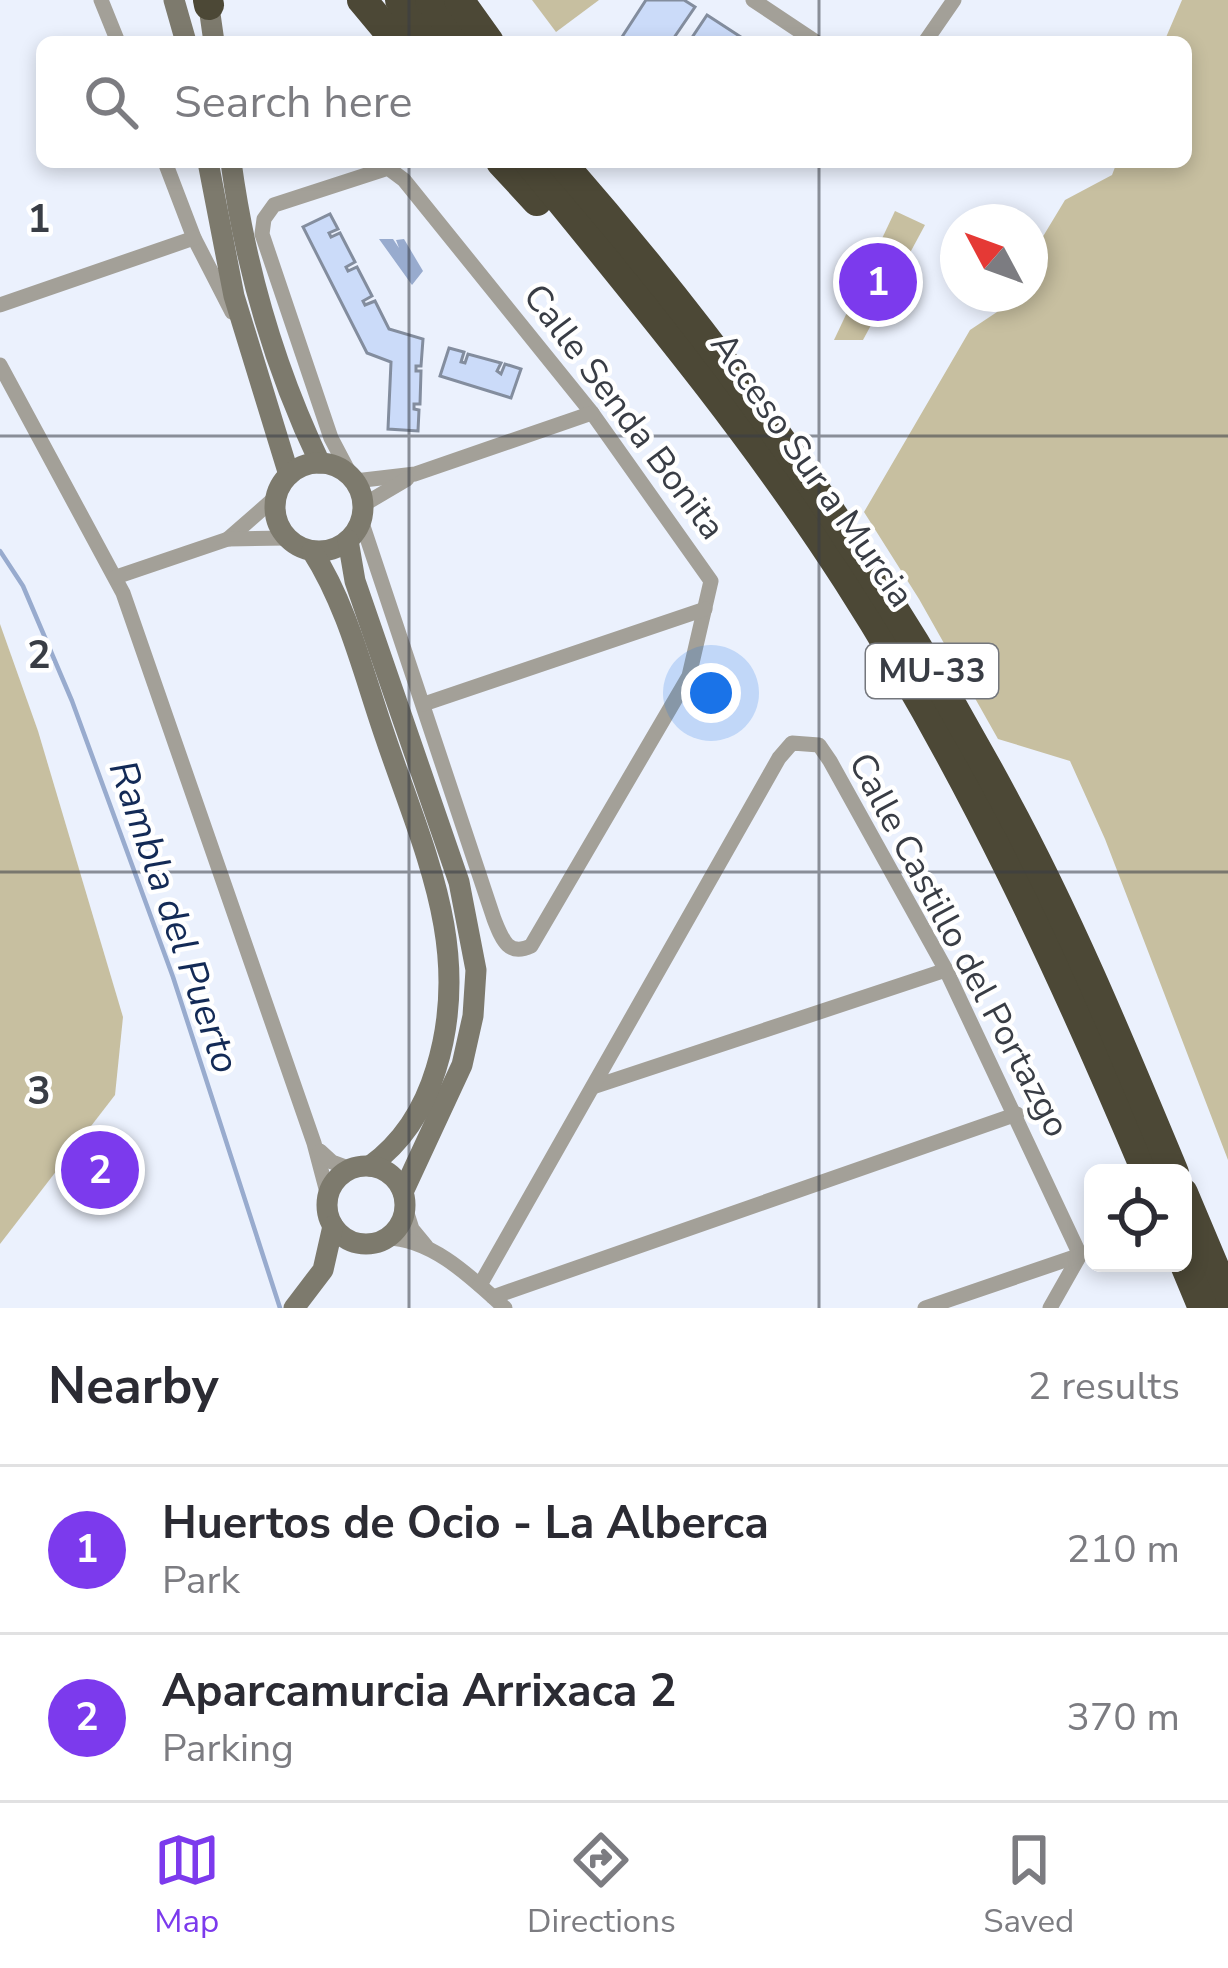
<!DOCTYPE html>
<style>
body{margin:0;font-family:"Nunito Sans",sans-serif;background:#f2f2f3;color:#2b2b33}
.controls{position:absolute;right:36px;bottom:36px;display:grid;overflow:hidden;border-radius:18px;box-shadow:0 6px 18px #0003}
.controls button{width:108px;height:108px;display:grid;place-items:center;padding:0;border:0;border-bottom:3px solid #e1e1e2;background:#fff;color:#2b2b33;font:60px sans-serif}
.compass{position:absolute;left:940px;top:204px;width:108px;height:108px;border-radius:50%;background:#fff;box-shadow:0 6px 18px #0003;rotate:311deg}
.you{position:absolute;left:711px;top:693px;width:42px;height:42px;margin:-30px;border:9px solid #fff;border-radius:50%;background:#1a73e8;box-shadow:0 0 0 18px #1a73e833}
.badge{display:grid;place-items:center;width:78px;height:78px;border-radius:50%;background:#7c3aed;color:#fff;font-size:39px;font-weight:700}
.pin{position:absolute;translate:-50% -50%;border:6px solid #fff;box-shadow:0 3px 12px #0006}
.list{margin:0;padding:0;list-style:none}
h2{display:flex;justify-content:space-between;align-items:center;height:156px;margin:0;padding:0 48px;font-size:51px}
h2 small{font-size:39px;font-weight:400;color:#7c7c81}
.list li{display:grid;grid-template-columns:78px 1fr auto;gap:36px;align-items:center;box-sizing:border-box;height:168px;padding:0 48px;border-top:3px solid #e1e1e2}
.list b{display:block;font-size:45px;white-space:nowrap}
.list p{margin:0;font-size:39px;white-space:nowrap;color:#7c7c81}
.list em{font-size:39px;font-style:normal;color:#7c7c81}
.icon{flex:none;width:66px;height:66px;fill:none;stroke:currentColor;stroke-width:2;stroke-linecap:round;stroke-linejoin:round}
.map{position:relative;flex:none;width:1228px;height:1308px;overflow:hidden}
.search{position:absolute;background:#fff;box-shadow:0 6px 18px #0003;left:36px;right:36px;top:36px;height:132px;display:flex;align-items:center;gap:30px;box-sizing:border-box;padding:0 42px;border-radius:18px;color:#7c7c81;font-size:45px}
.sheet{height:492px;background:#fff}
nav{display:flex;justify-content:space-around;align-items:center;box-sizing:border-box;height:168px;border-top:3px solid #e1e1e2;background:#fff;font-size:33px;color:#7c7c81}
nav a{display:grid;justify-items:center;gap:6px}
nav .on{color:#7c3aed}
.map>svg:first-child{display:block}
</style>
<div class="map">
<svg width="1228" height="1308" viewBox="0 0 1228 1308">
<rect width="100%" height="100%" fill="#ebf1fd"/>
<g fill="#c7bfa0">
<polygon points="532,0 599,0 556,32"/>
<polygon points="1182,0 1228,0 1228,1160 1105,839 1070,761 998,739 919,599 864,512 970,330 997,312 1008,294 1030,294 1030,258 1065,200 1112,175 1117,162 1186,162 1186,42 1164,42"/>
<polygon points="895,211 925,225 863,340 834,340"/>
<polygon points="0,624 38,731 123,1017 115,1095 0,1244"/>
</g>
<polygon fill="#98abce" points="379,239 393,239 399,248 396,240 404,239 423,271 412,285"/>
<g fill="none" stroke-linecap="round" stroke-linejoin="round">
<polyline stroke="#98abce" stroke-width="4.5" points="0,551 23,586 72,701 173,977 280,1308"/>
</g>
<g fill="#cbdbf9" stroke="#838d9e" stroke-width="3">
<polygon points="646,0 684,0 695,7 671,42 620,40"/>
<polygon points="707,15 747,41 746,42 689,42"/>
<polygon points="330,214 338,229 329,233 331,237 340,233 355,262 346,267 348,271 357,267 372,296 363,301 365,305 375,301 389,329 423,339 421,366 416,366 416,371 421,371 420,404 414,404 414,409 419,410 418,431 388,429 391,362 367,353 303,227"/>
<polygon points="449,348 464,352 461,362 465,363 468,354 501,363 497,371 501,374 505,364 521,369 511,398 440,376"/>
</g>
<g fill="none" stroke-linecap="round" stroke-linejoin="round">
<g stroke="#a3a098" stroke-width="15">
<polyline points="101,0 118,42"/>
<polyline points="753,0 816,42"/>
<polyline points="925,42 954,0"/>
<polyline points="165,162 194,238 232,312"/>
<polyline points="0,305 194,238"/>
<polyline points="0,365 123,593 314,1143 328,1196"/>
<path d="M 351,476 L 331,438 L 262,234 L 264,219 L 274,205 L 388,168 L 404,180 L 592,413 L 711,581 L 689,676 L 531,946 C 508,957 502,939 494,919 L 361,520"/>
<polyline points="355,481 415,474 592,413"/>
<polyline points="363,505 407,479"/>
<polyline points="228,539 276,497"/>
<polyline points="116,577 228,539 287,538"/>
<polyline points="424,704 705,609"/>
<polyline points="593,1087 946,970"/>
<polyline points="320,1151 332,1162 351,1169"/>
<polyline points="405,1207 412,1229 426,1246"/>
<path d="M 386,1238 C 432,1238 473,1279 505,1308"/>
<polyline points="480,1285 779,758 792,743 819,745 830,761 946,970 1080,1255 1050,1308"/>
<polyline points="493,1297 1017,1114"/>
<polyline points="925,1308 1080,1255"/>
</g>
<g stroke="#7d7a6d" stroke-width="21">
<polyline points="174,0 186,42"/>
<polyline points="208,0 214,42"/>
<polyline points="208,162 234,296 289,475"/>
<path d="M 231,162 C 245,265 275,369 320,463"/>
<circle cx="319" cy="507" r="44"/>
<polyline points="348,540 355,581 459,882 476,970 473,1016 462,1065 403,1192"/>
<path d="M 312,551 C 348,607 364,676 386,739 C 424,851 473,950 436,1069 C 424,1109 403,1142 370,1166"/>
<circle cx="366" cy="1205" r="39"/>
<polyline points="294,1308 323,1270 333,1226"/>
</g>
<g stroke="#4c4836" stroke-width="30">
<polyline points="208,0 209,5"/>
<polyline points="362,0 397,42"/>
<polyline points="400,0 432,42"/>
<polyline points="430,0 462,42"/>
<polyline points="459,0 489,42"/>
<polyline points="501,162 537,201"/>
<path d="M 529,162 C 640,298 753,433 848,581 C 968,768 1061,969 1147,1173"/>
<path d="M 561,162 C 733,359 882,571 1005,801 C 1070,921 1122,1048 1174,1173"/>
<polyline points="1183,1193 1228,1300"/>
<polyline points="1183,1260 1203,1308"/>
</g>
</g>
<path fill="none" stroke="#393d45" stroke-width="3" stroke-opacity="0.55" d="M 409,0 L 409,42M 819,0 L 819,42M 409,162 L 409,1308M 819,162 L 819,1308M 0,436 L 1228,436M 0,872 L 1228,872"/>
<g text-anchor="middle" dominant-baseline="central" stroke-width="9" stroke-linejoin="round" paint-order="stroke">
<rect fill="#fff" stroke="#74777d" stroke-width="3" x="866" y="644" width="132" height="54" rx="9"/>
<g font-size="33" font-weight="bold" fill="#393d45">
<text x="932" y="671">MU-33</text>
</g>
<g font-size="36" fill="#393d45" stroke="#fff">
<text transform="translate(624 412) rotate(53)">Calle Senda Bonita</text>
<text transform="translate(812 470) rotate(55)">Acceso Sur a Murcia</text>
<text transform="translate(959 945) rotate(62)">Calle Castillo del Portazgo</text>
</g>
<g font-size="39" font-style="italic" fill="#132a56" stroke="#fff">
<text transform="translate(174 917) rotate(71)">Rambla del Puerto</text>
</g>
</g>
<g font-size="39" text-anchor="middle" font-weight="bold" fill="#393d45" stroke="#fff" stroke-width="9" stroke-linejoin="round" paint-order="stroke">
<text x="39" y="232">1</text>
<text x="39" y="668">2</text>
<text x="39" y="1104">3</text>
</g>
</svg>
<div class="controls">
<button><svg class="icon" aria-label="locate" viewBox="0 0 24 24"><circle cx="12" cy="12" r="6"/><path d="M12 2v4M12 18v4M2 12h4M18 12h4"/></svg></button>
</div>
<svg class="compass" viewBox="-18 -18 36 36"><path d="M0-13l5 13h-10z" fill="#e53935"/><path d="M0 13l5-13h-10z" fill="#7c7c81"/></svg>
<div class="you"></div>
<div class="pin badge" style="left:878px;top:282px">1</div>
<div class="pin badge" style="left:100px;top:1170px">2</div>
<div class="search"><svg class="icon" aria-label="search" viewBox="0 0 24 24"><circle cx="10" cy="10" r="6"/><path d="M15 15l6 6"/></svg>Search here</div>
</div>
<section class="sheet">
<h2>Nearby<small>2 results</small></h2>
<ul class="list">
<li><span class="badge">1</span><div><b>Huertos de Ocio - La Alberca</b><p>Park</p></div><em>210 m</em></li>
<li><span class="badge">2</span><div><b>Aparcamurcia Arrixaca 2</b><p>Parking</p></div><em>370 m</em></li>
</ul>
</section>
<nav>
<a class="on"><svg class="icon" aria-label="map" viewBox="0 0 24 24"><path d="M3 6l6-2 6 2 6-2v14l-6 2-6-2-6 2zM9 4v14M15 6v14"/></svg>Map</a>
<a><svg class="icon" aria-label="directions" viewBox="0 0 24 24"><path d="M12 3l9 9-9 9-9-9zM9 14v-3h6M13 9l2 2-2 2"/></svg>Directions</a>
<a><svg class="icon" aria-label="saved" viewBox="0 0 24 24"><path d="M7 4h10v16l-5-4-5 4z"/></svg>Saved</a>
</nav>
